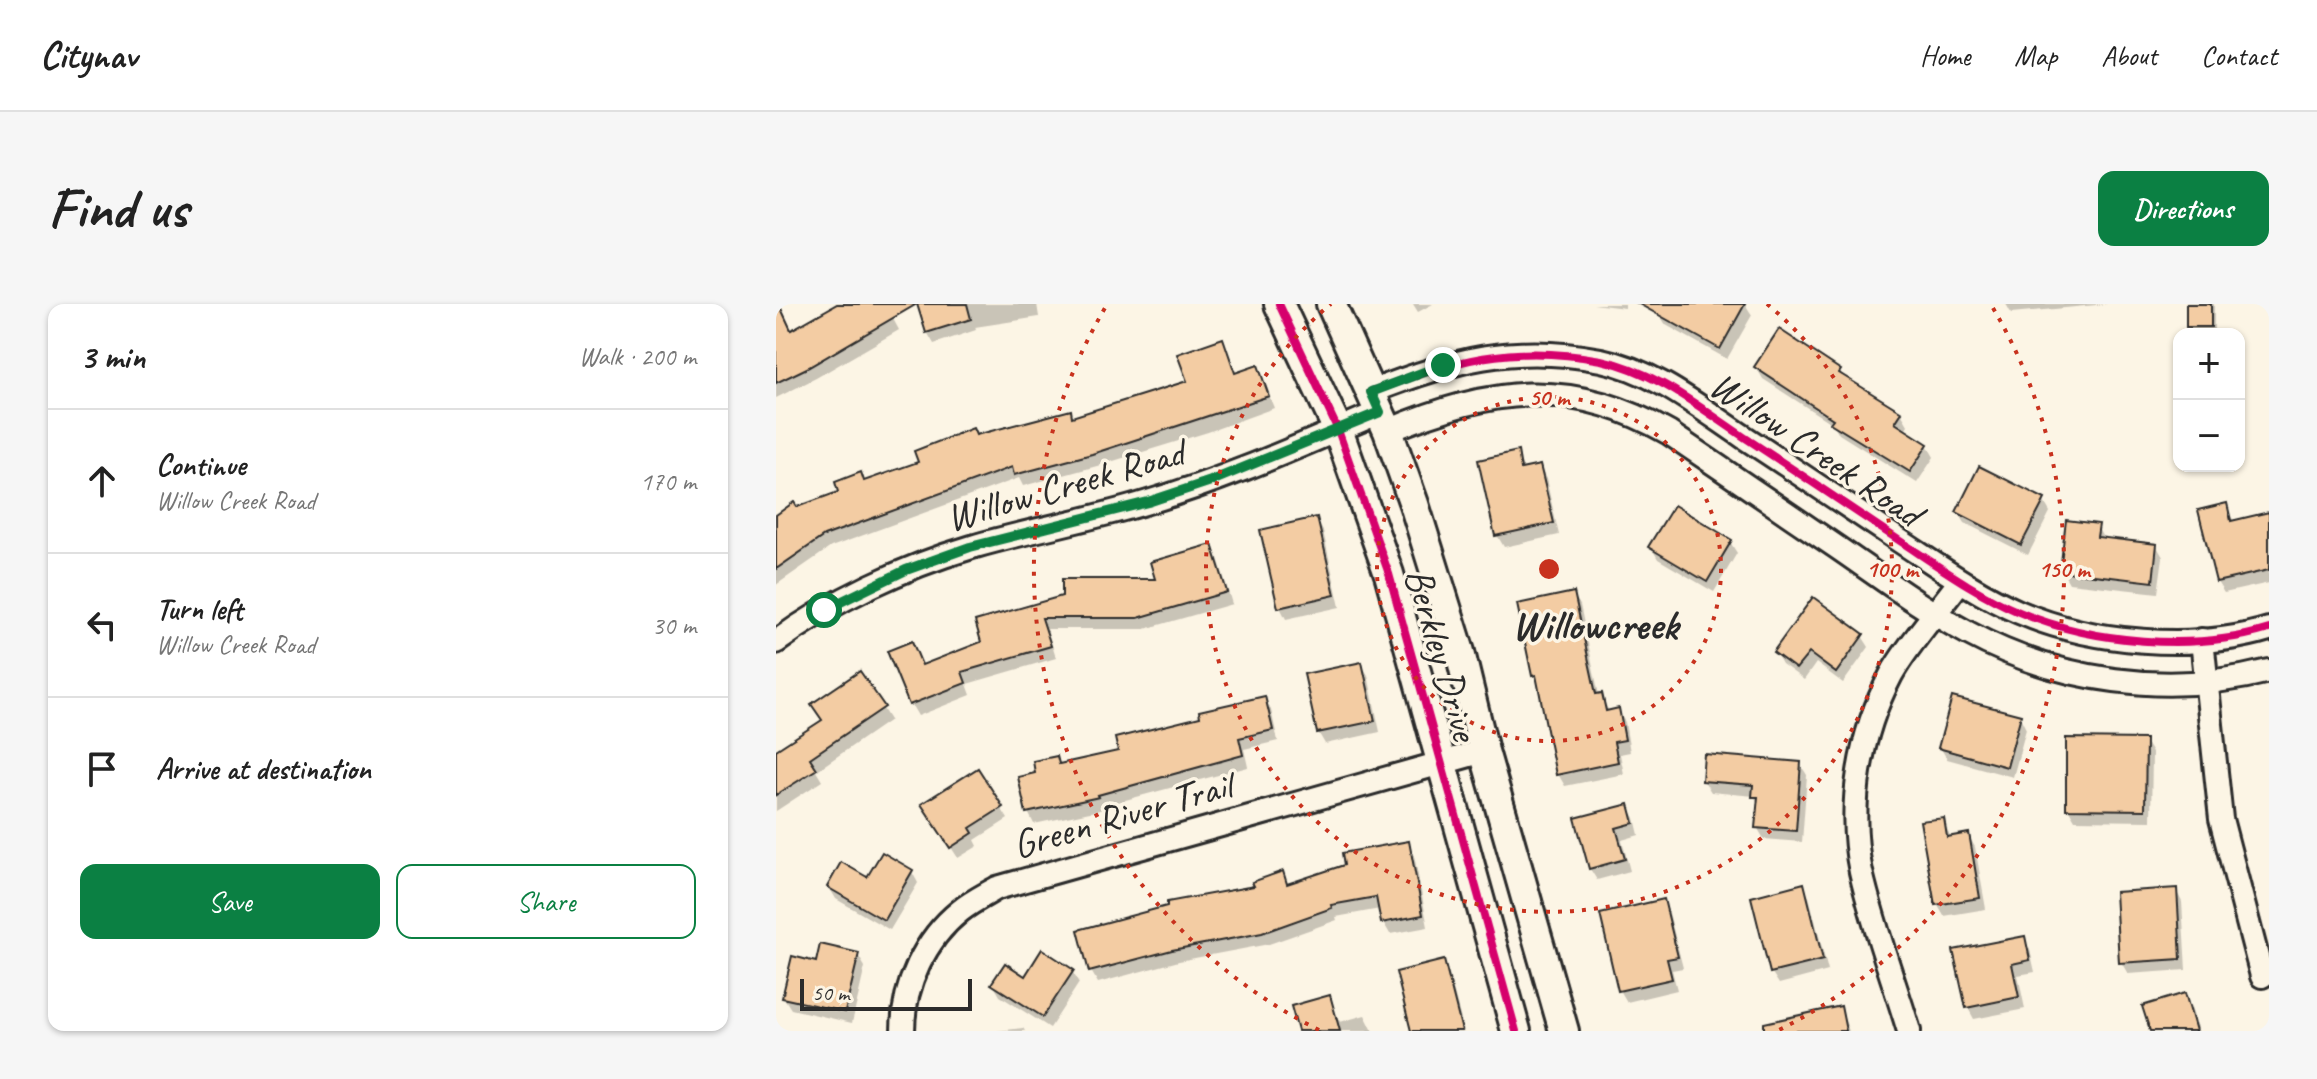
<!DOCTYPE html>
<meta charset="utf-8">
<style>
body{margin:0;font-family:Caveat,sans-serif;background:#f6f6f6;color:#222}
.controls{position:absolute;right:24px;top:24px;display:grid;overflow:hidden;border-radius:16px;box-shadow:0 2px 6px #0004}
.controls button{width:72px;height:72px;display:grid;place-items:center;padding:0;border:0;border-bottom:2px solid #e0e0e0;background:#fff;color:#222;font:40px sans-serif}
.scale{position:absolute;left:24px;bottom:20px;width:172px;box-sizing:border-box;padding-left:8px;border:4px solid #2b2b2b;border-top:0;font-size:22px;line-height:28px;white-space:nowrap;color:#2b2b2b;-webkit-text-stroke:6px #fcf5e5;paint-order:stroke}
.stop{position:absolute;width:24px;height:24px;margin:-18px;border:6px solid #0b8043;border-radius:50%;background:#fff}
.stop.end{background:#0b8043;border-color:#fff;box-shadow:0 2px 8px #0008}
.list{margin:0;padding:0;list-style:none}
h2{display:flex;justify-content:space-between;align-items:center;height:104px;margin:0;padding:0 32px;font-size:34px}
h2 small{font-size:26px;font-weight:400;color:#767676}
.list li{display:grid;grid-template-columns:52px 1fr auto;gap:24px;align-items:center;box-sizing:border-box;height:144px;padding:0 32px;border-top:2px solid #e0e0e0}
.list b{display:block;font-size:30px;white-space:nowrap}
.list p{margin:0;font-size:26px;white-space:nowrap;color:#767676}
.list em{font-size:26px;font-style:normal;color:#767676}
.actions{display:flex;gap:16px;padding:24px 32px}
.actions a{flex:1;padding:18px 0;border:2px solid #0b8043;border-radius:16px;text-align:center;font-size:28px;color:#0b8043}
.actions .main{background:#0b8043;color:#fff}
.icon{flex:none;width:44px;height:44px;fill:none;stroke:currentColor;stroke-width:2;stroke-linecap:round;stroke-linejoin:round}
.map{position:relative;flex:none;width:1493px;height:727px;overflow:hidden;border-radius:16px}
header{display:flex;align-items:center;gap:48px;box-sizing:border-box;height:112px;padding:0 40px;background:#fff;border-bottom:2px solid #e0e0e0}
header strong{font-size:38px}
nav{display:flex;gap:44px;margin-inline-start:auto;font-size:28px}
.intro{display:flex;align-items:center;justify-content:space-between;box-sizing:border-box;height:192px;padding:0 48px}
h1{margin:0;font-size:56px}
.button{padding:20px 36px;border-radius:16px;background:#0b8043;color:#fff;font-size:28px;font-weight:700}
main{display:flex;gap:48px;padding:0 48px}
aside{flex:1;background:#fff;border-radius:16px;box-shadow:0 2px 6px #0004}
.map>svg:first-child{display:block}
</style>
<header>
<strong>Citynav</strong>
<nav><a>Home</a><a>Map</a><a>About</a><a>Contact</a></nav>
</header>
<div class="intro"><h1>Find us</h1><a class="button">Directions</a></div>
<main>
<aside>
<h2>3 min<small>Walk · 200 m</small></h2>
<ul class="list">
<li><svg class="icon" aria-label="ahead" viewBox="0 0 24 24"><path d="M12 20V5M6 11l6-6 6 6"/></svg><div><b>Continue</b><p>Willow Creek Road</p></div><em>170 m</em></li>
<li><svg class="icon" aria-label="left" viewBox="0 0 24 24"><path d="M17 20v-9H6M10 6l-5 5 5 5"/></svg><div><b>Turn left</b><p>Willow Creek Road</p></div><em>30 m</em></li>
<li><svg class="icon" aria-label="arrive" viewBox="0 0 24 24"><path d="M6 21V4h12l-3 4 3 4H6"/></svg><div><b>Arrive at destination</b></div></li>
</ul>
<div class="actions"><a class="main">Save</a><a>Share</a></div>
</aside>
<div class="map">
<svg width="1493" height="727" viewBox="0 0 1493 727">
<rect width="100%" height="100%" fill="#fcf5e5"/>
<filter id="ink" filterUnits="userSpaceOnUse"><feTurbulence type="fractalNoise" baseFrequency=".0125" numOctaves="2"/><feDisplacementMap in="SourceGraphic" scale="16" xChannelSelector="R" yChannelSelector="G"/><feConvolveMatrix kernelMatrix="1 2 1 2 8 2 1 2 1" color-interpolation-filters="sRGB"/></filter>
<g filter="url(#ink)">
<g fill="#0003">
<polygon points="65,0 109,0 123,26 40,74 0,94 0,27 15,28"/>
<polygon points="143,0 261,0 263,13 199,23 200,26 158,40 151,28"/>
<polygon points="637,0 657,0 642,8"/>
<polygon points="817,0 849,0 849,4"/>
<polygon points="888,0 969,0 976,11 951,55 890,21 883,10"/>
<polygon points="1230,0 1331,0 1235,9"/>
<polygon points="1412,0 1438,0 1438,30 1417,30 1412,22"/>
<polygon points="446,36 461,71 482,64 498,104 432,128 321,162 247,182 243,174 55,243 0,281 0,213 145,160 200,133 294,108 297,115 413,78"/>
<polygon points="980,63 1064,67 1068,74 1125,109 1132,121 1128,127 1151,141 1158,153 1141,179 1063,130 1058,121 987,75"/>
<polygon points="741,149 748,166 764,163 770,175 783,231 728,243 721,231"/>
<polygon points="1267,196 1274,208 1252,251 1189,219 1182,208"/>
<polygon points="1450,202 1458,218 1493,213 1493,279 1448,289 1441,278"/>
<polygon points="540,216 547,227 564,303 510,315 504,303"/>
<polygon points="1321,222 1328,236 1380,241 1387,253 1382,289 1293,279 1286,267"/>
<polygon points="954,238 961,249 938,288 882,255 875,243"/>
<polygon points="436,242 442,254 456,300 369,325 271,325 280,354 191,380 195,391 142,412 135,400 114,348 135,339 147,363 207,339 201,318 382,277"/>
<polygon points="797,290 804,301 823,391 825,391 833,408 842,407 849,418 854,448 844,450 848,470 789,482 782,470 764,382 758,371"/>
<polygon points="1086,332 1093,343 1067,379 1040,359 1028,376 1006,360 999,348"/>
<polygon points="585,360 592,371 604,428 549,440 542,428"/>
<polygon points="84,369 114,416 40,467 46,477 0,507 0,448 48,417"/>
<polygon points="488,394 495,406 502,437 468,445 472,463 327,502 328,505 258,520 252,508 262,470 280,455 284,461 345,449 426,414"/>
<polygon points="1244,413 1250,425 1237,473 1171,455 1164,443"/>
<polygon points="1369,437 1376,449 1375,517 1299,516 1292,504"/>
<polygon points="1024,460 1031,471 1026,538 988,535 981,523 983,501 978,492 935,488 928,477"/>
<polygon points="852,502 859,514 863,531 846,536 854,567 821,576 814,565 801,516"/>
<polygon points="225,504 232,515 199,536 202,542 182,554 155,512"/>
<polygon points="1167,516 1175,534 1192,531 1199,543 1210,605 1168,612 1161,600"/>
<polygon points="632,539 638,551 652,623 614,630 607,618 604,605 560,613 561,616 493,640 403,657 322,679 315,667 506,569 513,582"/>
<polygon points="136,568 142,579 114,626 60,595 53,583"/>
<polygon points="1027,582 1033,593 1052,667 1003,680 996,669"/>
<polygon points="1400,586 1406,598 1410,666 1352,670 1345,658"/>
<polygon points="887,597 893,609 907,664 896,666 901,686 851,698 844,686"/>
<polygon points="1248,634 1254,646 1259,668 1242,671 1249,705 1198,715 1192,704"/>
<polygon points="82,651 89,663 76,719 15,705 8,694 42,660"/>
<polygon points="667,658 673,670 688,727 637,727"/>
<polygon points="296,667 303,679 274,724 224,692 217,680"/>
<polygon points="1408,691 1415,703 1422,727 1376,727"/>
<polygon points="553,693 564,718 589,711 597,727 524,727"/>
<polygon points="1064,704 1073,727 1012,727"/>
<polygon points="247,724 249,727 221,727"/>
</g>
<g fill="#f3cca3" stroke="#2b2b2b" stroke-width="2">
<polygon points="0,0 3,0 15,26 61,0 191,0 195,15 150,29 141,0 33,63 0,79"/>
<polygon points="863,0 969,0 944,45"/>
<rect x="1410" y="0" width="25" height="23"/>
<polygon points="1003,25 1065,66 1063,69 1126,108 1119,119 1152,140 1134,168 1054,119 1057,115 978,63"/>
<polygon points="447,34 459,69 482,61 493,92 316,150 238,171 236,163 48,232 0,265 0,211 18,198 21,203 62,188 59,178 85,168 88,177 142,158 138,147 197,124 200,131 295,106 296,113 411,77 401,50"/>
<polygon points="742,147 745,165 764,161 778,219 719,232 702,156"/>
<polygon points="1203,162 1269,195 1245,241 1180,208"/>
<polygon points="1451,199 1455,217 1493,208 1493,266 1440,278 1422,206"/>
<polygon points="898,201 956,236 931,278 872,243"/>
<polygon points="541,213 559,291 502,304 484,226"/>
<polygon points="1290,216 1323,220 1321,233 1381,240 1377,278 1284,267"/>
<polygon points="436,240 451,288 362,314 266,314 275,342 186,368 190,379 133,401 111,347 136,337 146,361 205,338 199,317 286,292 286,275 379,275 374,258"/>
<polygon points="798,288 820,390 826,389 830,407 843,404 849,436 838,438 842,458 780,471 760,371 756,372 741,300"/>
<polygon points="1037,293 1088,330 1060,369 1033,349 1020,365 997,348"/>
<polygon points="586,358 599,417 541,429 528,370"/>
<polygon points="84,367 109,403 34,454 41,465 0,491 0,446 46,416 35,400"/>
<polygon points="489,392 497,426 463,434 467,451 322,491 323,493 250,509 242,473 259,469 257,457 281,452 283,460 342,447 339,434 424,413 423,407"/>
<polygon points="1176,393 1245,411 1231,463 1162,444"/>
<polygon points="1290,434 1370,435 1369,506 1290,505"/>
<polygon points="928,450 1025,458 1020,527 979,524 982,493 976,493 977,481 926,477"/>
<polygon points="202,464 227,503 194,524 197,529 174,544 145,500"/>
<polygon points="853,500 858,519 840,524 849,555 813,565 799,514"/>
<polygon points="1168,514 1171,533 1193,529 1204,594 1159,601 1144,517"/>
<polygon points="633,537 647,611 605,619 600,593 555,601 556,604 486,629 396,646 313,668 302,626 391,602 391,598 478,582 476,578 507,567 511,580 568,561 566,549"/>
<polygon points="106,548 137,566 108,616 51,583 65,558 91,573"/>
<polygon points="1028,579 1047,656 994,669 975,593"/>
<polygon points="1401,584 1405,655 1343,659 1339,588"/>
<polygon points="888,595 902,653 891,655 896,675 842,687 824,610"/>
<polygon points="1249,632 1254,656 1236,660 1243,693 1190,704 1177,646"/>
<polygon points="44,640 83,649 69,708 6,694 16,652 40,658"/>
<polygon points="266,645 298,666 267,713 215,680 229,659 249,672"/>
<polygon points="668,656 686,727 635,727 620,668"/>
<polygon points="1409,689 1420,727 1374,727 1366,702"/>
<polygon points="554,691 564,727 522,727 515,702"/>
<polygon points="1065,702 1070,727 988,727 988,719"/>
</g>
<g fill="none" stroke-linecap="round" stroke-linejoin="round">
<defs>
<g id="minor">
<path d="M 595,88 C 676,56 737,39 825,56 C 879,67 923,103 968,133 C 1020,167 1072,202 1124,237 C 1162,262 1201,290 1243,308 C 1315,339 1418,348 1493,325"/>
<path d="M 612,127 C 712,84 795,72 893,129 C 948,167 1004,204 1059,242 C 1103,272 1145,304 1192,329 C 1283,378 1392,393 1493,367"/>
<polyline points="1426,336 1445,515 1486,672"/>
<path d="M 0,338 C 57,296 128,263 196,243 C 254,226 314,216 372,198 C 451,175 528,140 604,108"/>
<path d="M 127,727 C 127,682 149,635 184,607 C 195,598 209,591 221,584 L 708,447"/>
<path d="M 1133,727 C 1117,674 1097,621 1085,568 C 1071,502 1084,430 1115,371 C 1132,340 1163,306 1184,277"/>
</g>
<g id="tertiary">
<polyline points="503,0 562,126 613,270 740,727"/>
<polyline points="555,0 612,127 638,200 684,348 708,447 788,727"/>
</g>
</defs>
<use href="#minor" stroke="#2b2b2b" stroke-width="28"/>
<use href="#tertiary" stroke="#2b2b2b" stroke-width="34"/>
<use href="#minor" stroke="#fcf5e5" stroke-width="22"/>
<use href="#tertiary" stroke="#fcf5e5" stroke-width="28"/>
<defs>
<g id="cycleway">
<polyline points="503,0 562,126 613,270 740,727"/>
<path d="M 595,88 C 676,56 737,39 825,56 C 879,67 923,103 968,133 C 1020,167 1072,202 1124,237 C 1162,262 1201,290 1243,308 C 1315,339 1418,348 1493,325"/>
</g>
</defs>
<use href="#cycleway" stroke="#fcf5e5" stroke-width="13"/>
<use href="#cycleway" stroke="#d6006c" stroke-width="8"/>
</g>
</g>
<g fill="none" stroke-linecap="round" stroke-linejoin="round" filter="url(#ink)">
<polyline stroke="#0b8043" stroke-width="10" points="48,306 130,266 194,243 372,198 435,177 604,108 595,88 667,61"/>
</g>
<g fill="none" stroke="#c8321e" stroke-width="4" stroke-dasharray="4 8">
<circle cx="773" cy="265" r="172"/>
<path d="M991 0A343 343 0 1 1 555 0"/>
<path d="M543 726A515 515 0 0 1 329 4M1217 4A515 515 0 0 1 1003 726"/>
</g>
<g text-anchor="middle" dominant-baseline="central" stroke-width="7" stroke-linejoin="round" paint-order="stroke">
<g font-size="40" fill="#2b2b2b" stroke="#fcf5e5">
<text transform="translate(1040 145) rotate(34)">Willow Creek Road</text>
<text transform="translate(289 181) rotate(-16)">Willow Creek Road</text>
<text transform="translate(666 350) rotate(74)">Berkley Drive</text>
<text transform="translate(346 511) rotate(-16)">Green River Trail</text>
</g>
<g font-size="42" font-weight="bold" fill="#2b2b2b" stroke="#fcf5e5">
<text x="819" y="321">Willowcreek</text>
</g>
</g>
<circle cx="773" cy="265" r="12" fill="#c8321e" stroke="#fcf5e5" stroke-width="4"/>
<g font-size="24" text-anchor="middle" font-weight="bold" fill="#c8321e" stroke="#fcf5e5" stroke-width="7" stroke-linejoin="round" paint-order="stroke">
<text x="773" y="101">50 m</text>
<text x="1116" y="273">100 m</text>
<text x="1288" y="273">150 m</text>
</g>
</svg>
<div class="controls">
<button>+</button>
<button>−</button>
</div>
<div class="scale">50 m</div>
<div class="stop" style="left:48px;top:306px"></div>
<div class="stop end" style="left:667px;top:61px"></div>
</div>
</main>
